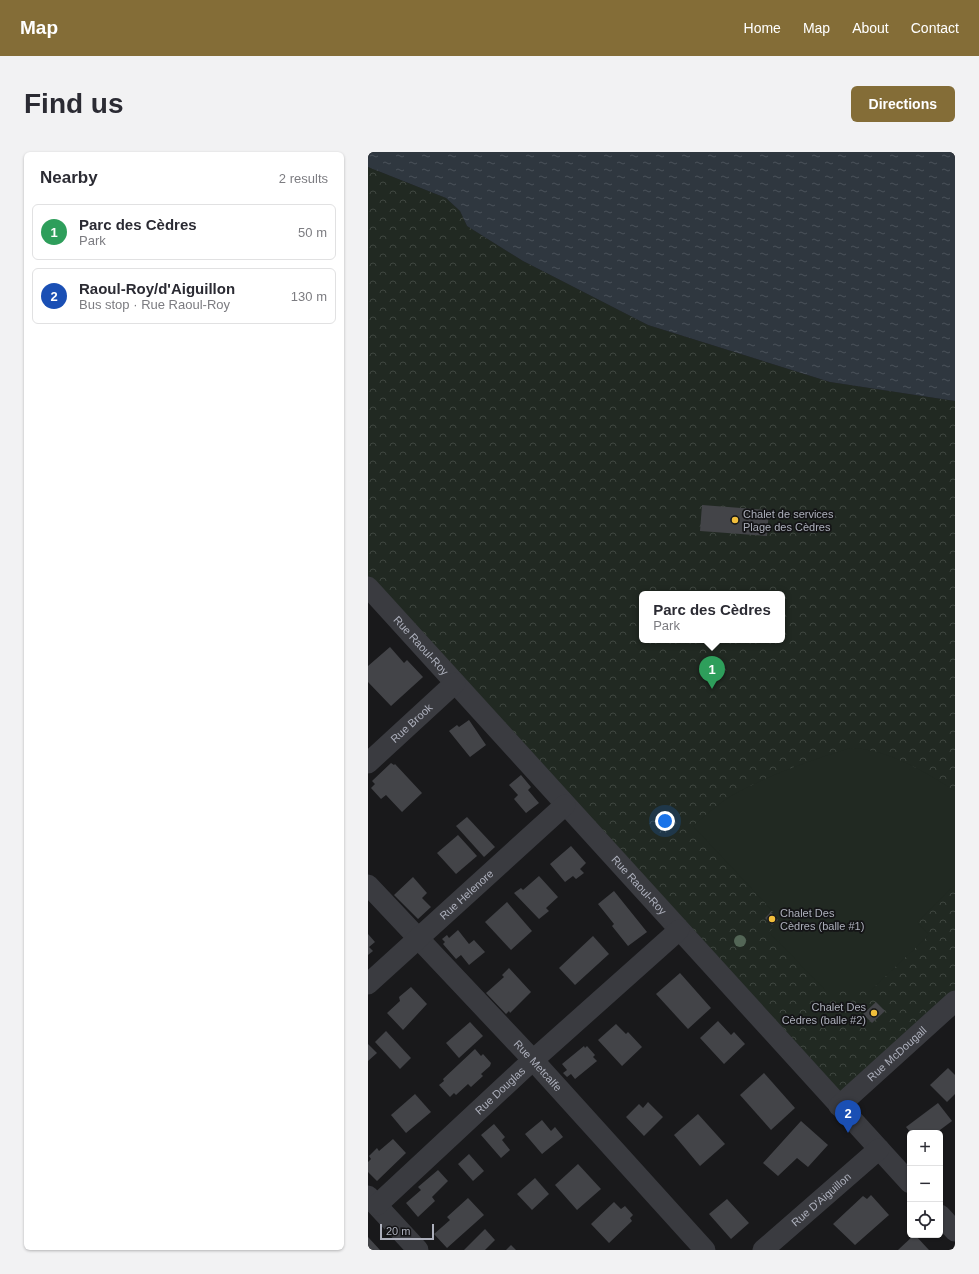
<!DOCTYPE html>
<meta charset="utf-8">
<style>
body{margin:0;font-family:Arial,sans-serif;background:#f2f2f3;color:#2b2b33}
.controls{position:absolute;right:12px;bottom:12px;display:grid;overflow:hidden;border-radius:6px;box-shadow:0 1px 3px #0004}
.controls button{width:36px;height:36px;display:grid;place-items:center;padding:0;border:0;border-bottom:1px solid #e1e1e2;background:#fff;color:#2b2b33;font:20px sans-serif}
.scale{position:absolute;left:12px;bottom:10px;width:54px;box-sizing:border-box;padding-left:4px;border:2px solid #acafbb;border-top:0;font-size:11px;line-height:14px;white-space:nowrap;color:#acafbb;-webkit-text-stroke:3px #141416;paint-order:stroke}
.you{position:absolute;left:297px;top:669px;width:14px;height:14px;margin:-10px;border:3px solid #fff;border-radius:50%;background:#1a73e8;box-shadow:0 0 0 6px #1a73e833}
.badge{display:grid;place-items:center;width:26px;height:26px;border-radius:50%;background:#846d37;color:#fff;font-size:13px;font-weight:700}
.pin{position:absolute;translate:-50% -33px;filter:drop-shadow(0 1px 2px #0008)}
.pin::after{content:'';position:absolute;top:21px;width:14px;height:12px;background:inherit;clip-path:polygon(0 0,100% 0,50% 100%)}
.popup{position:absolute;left:271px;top:439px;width:146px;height:52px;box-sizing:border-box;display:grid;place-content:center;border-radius:6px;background:#fff;filter:drop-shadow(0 1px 3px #0005);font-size:13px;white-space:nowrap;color:#7c7c81}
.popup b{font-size:15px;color:#2b2b33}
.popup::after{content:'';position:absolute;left:50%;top:100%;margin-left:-8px;border:8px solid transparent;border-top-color:#fff}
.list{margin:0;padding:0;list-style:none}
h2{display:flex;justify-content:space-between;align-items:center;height:52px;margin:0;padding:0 16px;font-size:17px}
h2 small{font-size:13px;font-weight:400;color:#7c7c81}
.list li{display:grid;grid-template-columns:26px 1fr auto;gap:12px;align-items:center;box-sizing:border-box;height:56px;margin:0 8px 8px;padding:0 8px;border:1px solid #e1e1e2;border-radius:6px}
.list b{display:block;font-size:15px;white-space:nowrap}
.list p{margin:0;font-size:13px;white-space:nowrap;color:#7c7c81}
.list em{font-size:13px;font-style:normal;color:#7c7c81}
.icon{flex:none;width:22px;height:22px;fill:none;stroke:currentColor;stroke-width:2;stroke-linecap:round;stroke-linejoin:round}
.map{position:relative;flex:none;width:587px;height:1098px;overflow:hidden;border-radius:6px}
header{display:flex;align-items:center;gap:24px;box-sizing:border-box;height:56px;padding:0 20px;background:#846d37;color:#fff}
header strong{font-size:19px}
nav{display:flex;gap:22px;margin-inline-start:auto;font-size:14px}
.intro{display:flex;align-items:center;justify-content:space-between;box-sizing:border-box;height:96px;padding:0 24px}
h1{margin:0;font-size:28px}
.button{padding:10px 18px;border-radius:6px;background:#846d37;color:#fff;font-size:14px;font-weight:700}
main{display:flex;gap:24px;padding:0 24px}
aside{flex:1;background:#fff;border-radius:6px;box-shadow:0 1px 3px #0004}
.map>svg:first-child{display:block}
</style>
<header>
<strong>Map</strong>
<nav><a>Home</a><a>Map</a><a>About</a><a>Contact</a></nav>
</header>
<div class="intro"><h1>Find us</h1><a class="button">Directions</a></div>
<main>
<aside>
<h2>Nearby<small>2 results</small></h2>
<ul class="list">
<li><span class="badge" style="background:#2e9e5b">1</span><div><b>Parc des Cèdres</b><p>Park</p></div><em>50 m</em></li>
<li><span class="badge" style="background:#1a4fb4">2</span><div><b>Raoul-Roy/d'Aiguillon</b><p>Bus stop · Rue Raoul-Roy</p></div><em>130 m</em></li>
</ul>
</aside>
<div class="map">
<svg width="587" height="1098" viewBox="0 0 587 1098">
<defs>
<pattern id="park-crowns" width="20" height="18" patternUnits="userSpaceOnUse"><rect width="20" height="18" fill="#212922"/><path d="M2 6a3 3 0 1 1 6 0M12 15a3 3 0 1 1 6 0" fill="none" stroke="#3f4640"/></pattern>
<pattern id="water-ripples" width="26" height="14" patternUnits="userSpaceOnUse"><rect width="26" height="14" fill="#2f373f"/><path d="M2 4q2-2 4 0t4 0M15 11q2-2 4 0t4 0" fill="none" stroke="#4a5159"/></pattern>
</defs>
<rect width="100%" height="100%" fill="#19191b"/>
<path fill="url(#park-crowns)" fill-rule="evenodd" d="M 0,15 L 78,46 L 92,59 L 99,74 L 155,109 L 280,173 L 462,230 L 587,249 L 587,849 L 471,954 L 0,426 ZM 274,442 L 414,442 L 414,488 L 274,488 Z"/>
<path fill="#212922" d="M 482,596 C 518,596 557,620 587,639 L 587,733 L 549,770 L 561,783 L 502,839 L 458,839 L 401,780 L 413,768 L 325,674 C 337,664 350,652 363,644 C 398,624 443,608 482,596 Z"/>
<polygon fill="url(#water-ripples)" points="0,0 587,0 587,249 462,230 280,173 155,109 99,74 92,59 78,46 0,15"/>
<g fill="#434448">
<polygon points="334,353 401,358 399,384 332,379"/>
<polygon points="22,495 36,511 39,508 55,525 23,554 0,530 0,514"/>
<polygon points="101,568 118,593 102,605 81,579 89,573 91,575"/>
<polygon points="23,611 26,613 27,612 54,641 34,660 18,643 13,647 3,636 7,632 4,629"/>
<polygon points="153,623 163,635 160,638 171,651 158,661 146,647 150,643 141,633"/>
<polygon points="99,665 127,695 116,705 88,674"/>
<polygon points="90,683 109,704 88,722 69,701"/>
<polygon points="203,694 218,711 212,717 216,721 208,727 205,724 197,730 182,712"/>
<polygon points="171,724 190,745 178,756 181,759 171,767 146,741 153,736 155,738"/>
<polygon points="45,725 59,741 54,746 63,755 50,767 26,743"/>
<polygon points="246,739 279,780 260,794 244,774 246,772 230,752"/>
<polygon points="139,750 164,779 143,798 117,770"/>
<polygon points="403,760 410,768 404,773 397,766"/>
<polygon points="90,778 101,792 106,788 117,800 101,813 93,803 88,807 75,792 77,790 74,787 79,783 81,786"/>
<polygon points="0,782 7,790 1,795 5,799 0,803"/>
<polygon points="225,784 241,802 207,833 191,816"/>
<polygon points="141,816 163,840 142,861 141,859 138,862 118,841 136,825 134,823"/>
<polygon points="312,821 343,856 320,877 288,842"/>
<polygon points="43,835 59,852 35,878 19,861 32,849 31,845"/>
<polygon points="508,850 517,859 504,871 495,862"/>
<polygon points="350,869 363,883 366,880 377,892 356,912 332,886"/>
<polygon points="102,870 115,884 91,906 78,891"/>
<polygon points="248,872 258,882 260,880 274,895 254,914 230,888"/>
<polygon points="18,879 43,906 32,917 7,890"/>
<polygon points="0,892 9,901 0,909"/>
<polygon points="216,894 217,896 219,894 227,903 225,905 229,909 207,927 203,922 199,925 195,921 199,918 194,912"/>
<polygon points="107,897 113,904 115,902 123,911 122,914 113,922 115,924 103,935 100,932 88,943 86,941 82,945 71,933 76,929 75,927"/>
<polygon points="580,916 587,923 587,942 579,950 562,933"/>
<polygon points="396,921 427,956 403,978 372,943"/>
<polygon points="47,942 63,960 38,981 23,963"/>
<polygon points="280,950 295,965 276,984 258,965 271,952 275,956"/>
<polygon points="570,951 584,969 568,981 543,981 538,975"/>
<polygon points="330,962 357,992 332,1014 306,983"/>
<polygon points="174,968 183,979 187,975 195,985 174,1002 157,982"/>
<polygon points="433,969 460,993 440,1015 429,1006 410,1024 395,1011"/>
<polygon points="126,972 137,985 134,988 142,998 133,1006 113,983"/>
<polygon points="25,987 38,1001 9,1029 0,1020 0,1010 3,1007 1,1004 9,996 11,999"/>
<polygon points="101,1002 116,1019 105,1029 90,1012"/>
<polygon points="210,1012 233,1037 209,1058 187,1033"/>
<polygon points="70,1018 80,1029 64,1045 67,1049 50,1065 38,1051 53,1038 50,1035"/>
<polygon points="167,1026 181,1042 164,1058 149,1042"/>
<polygon points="503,1043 521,1063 487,1093 465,1072 495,1044 499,1047"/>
<polygon points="100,1046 116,1063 79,1096 66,1082 82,1068 79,1065"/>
<polygon points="359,1047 381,1071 363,1087 341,1062"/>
<polygon points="246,1050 253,1057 257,1054 265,1063 262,1066 264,1069 241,1091 223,1072"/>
<polygon points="117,1077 127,1088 117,1098 96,1098"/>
<polygon points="547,1083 561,1098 530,1098 546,1083"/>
<polygon points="0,1085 12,1098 0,1098"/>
<polygon points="143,1093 148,1098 138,1098"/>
</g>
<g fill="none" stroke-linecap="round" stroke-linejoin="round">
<g stroke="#3a3b40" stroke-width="21">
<path id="s1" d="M 0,435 L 542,1031"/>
<path id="s2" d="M 0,611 L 87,531"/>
<path id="s3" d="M 0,733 L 165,908 L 337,1098"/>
<path id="s4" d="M 0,832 L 197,653"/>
<path id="s5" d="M 471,954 L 587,849"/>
<polyline points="0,1044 50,1098"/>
<path id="s6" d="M 9,1053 L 154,918 L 311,778"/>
<polyline points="572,1063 587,1079"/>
<path id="s7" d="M 395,1098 L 511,997"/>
</g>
</g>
<circle fill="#536656" cx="372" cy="789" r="6"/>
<g fill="#f1be3b" stroke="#141416" stroke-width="1.5">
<circle cx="367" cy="368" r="4"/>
<circle cx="404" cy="767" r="4"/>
<circle cx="506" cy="861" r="4"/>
</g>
<g text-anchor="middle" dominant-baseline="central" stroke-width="3.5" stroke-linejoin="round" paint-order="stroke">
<g font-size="11" fill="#acafbb" stroke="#141416" text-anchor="start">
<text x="375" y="362">Chalet de services<tspan x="375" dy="13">Plage des Cèdres</tspan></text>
<text x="412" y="761">Chalet Des<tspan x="412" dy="13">Cèdres (balle #1)</tspan></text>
<text x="498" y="855" text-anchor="end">Chalet Des<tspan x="498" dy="13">Cèdres (balle #2)</tspan></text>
</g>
<g font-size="11" fill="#acafbb" stroke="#141416">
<text stroke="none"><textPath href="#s1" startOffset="79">Rue Raoul-Roy</textPath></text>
<text stroke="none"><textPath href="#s2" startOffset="59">Rue Brook</textPath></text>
<text stroke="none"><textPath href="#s1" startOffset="403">Rue Raoul-Roy</textPath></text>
<text stroke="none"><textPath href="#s4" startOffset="133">Rue Helenore</textPath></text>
<text stroke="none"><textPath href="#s5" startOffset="78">Rue McDougall</textPath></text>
<text stroke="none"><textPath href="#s3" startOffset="248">Rue Metcalfe</textPath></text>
<text stroke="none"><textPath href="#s6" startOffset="168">Rue Douglas</textPath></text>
<text stroke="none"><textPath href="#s7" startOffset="77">Rue D'Aiguillon</textPath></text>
</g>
</g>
</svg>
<div class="controls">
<button>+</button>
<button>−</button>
<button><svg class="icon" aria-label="locate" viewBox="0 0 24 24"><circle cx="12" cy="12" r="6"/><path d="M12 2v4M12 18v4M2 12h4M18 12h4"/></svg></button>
</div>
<div class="scale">20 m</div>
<div class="you"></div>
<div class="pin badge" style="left:344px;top:537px;background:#2e9e5b">1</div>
<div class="popup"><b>Parc des Cèdres</b>Park</div>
<div class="pin badge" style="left:480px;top:981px;background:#1a4fb4">2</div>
</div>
</main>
